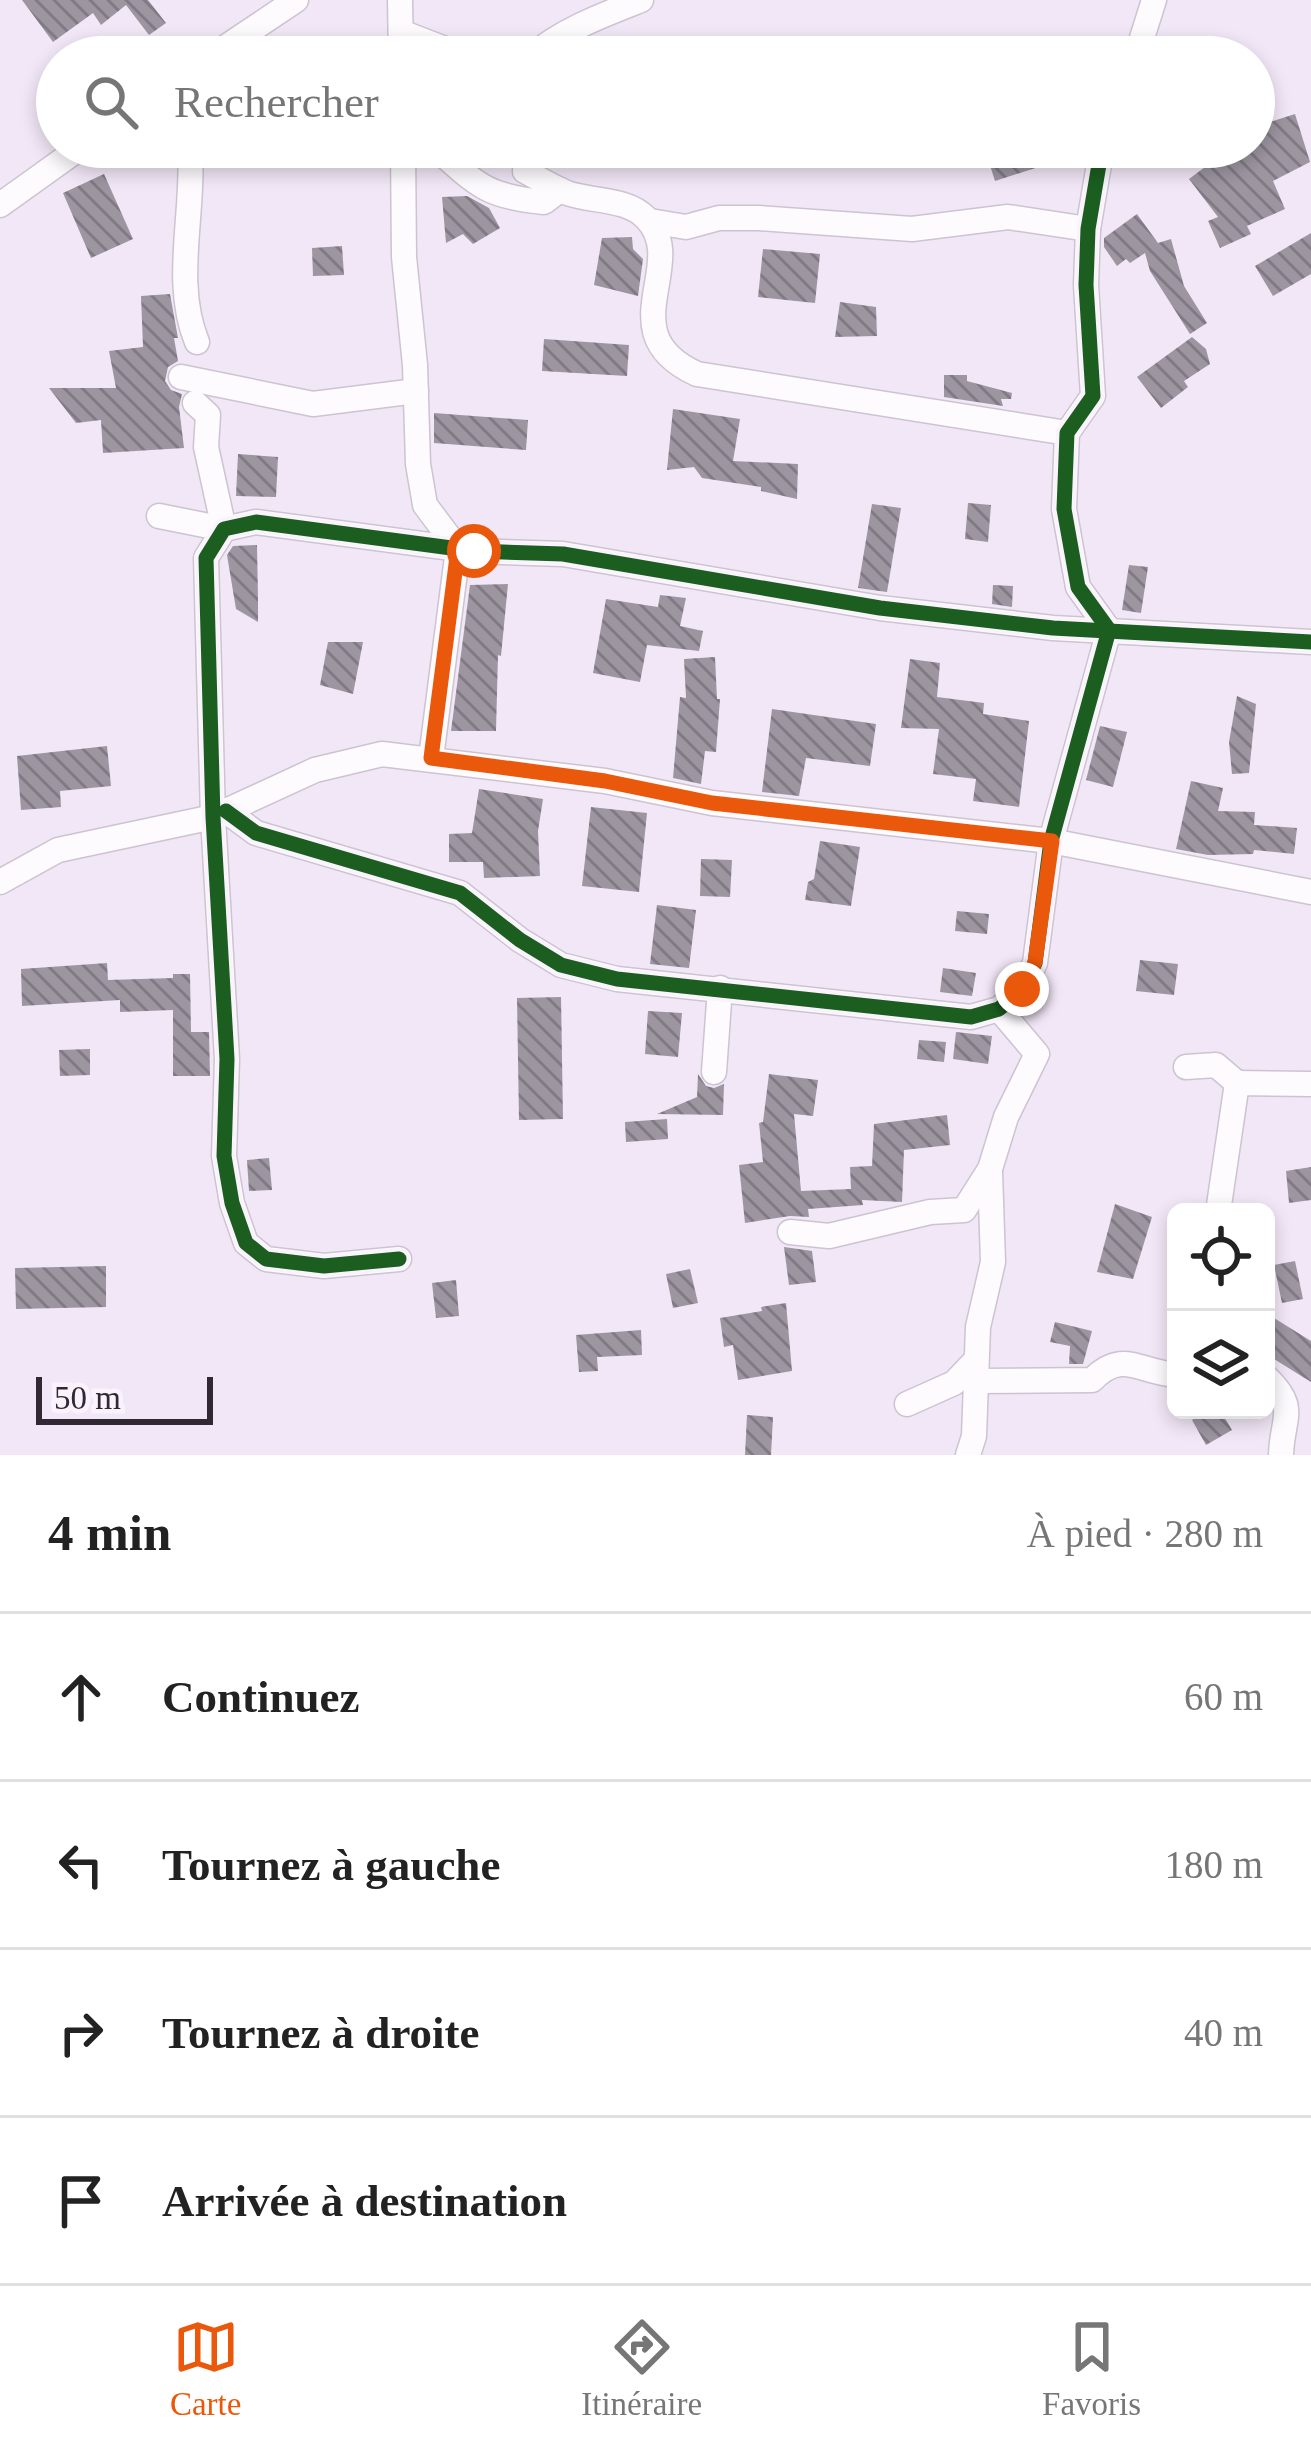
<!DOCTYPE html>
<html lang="fr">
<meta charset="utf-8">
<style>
body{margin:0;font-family:"Times New Roman",serif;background:#f6f6f6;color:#222}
.controls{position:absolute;right:36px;bottom:36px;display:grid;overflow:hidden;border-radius:18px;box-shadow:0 6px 18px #0003}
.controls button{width:108px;height:108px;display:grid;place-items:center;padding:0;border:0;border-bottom:3px solid #e0e0e0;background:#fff;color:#222;font:60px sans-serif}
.scale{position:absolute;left:36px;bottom:30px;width:177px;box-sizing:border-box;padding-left:12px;border:6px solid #302933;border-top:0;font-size:33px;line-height:42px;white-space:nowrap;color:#302933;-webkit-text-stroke:9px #faf3fe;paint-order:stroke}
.stop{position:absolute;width:36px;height:36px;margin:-27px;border:9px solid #ea580c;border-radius:50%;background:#fff}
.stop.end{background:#ea580c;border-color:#fff;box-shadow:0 3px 12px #0008}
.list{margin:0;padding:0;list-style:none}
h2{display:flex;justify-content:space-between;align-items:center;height:156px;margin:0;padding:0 48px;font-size:51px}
h2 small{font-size:39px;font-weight:400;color:#767676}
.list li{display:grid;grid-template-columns:78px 1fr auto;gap:36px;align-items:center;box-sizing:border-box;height:168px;padding:0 48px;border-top:3px solid #e0e0e0}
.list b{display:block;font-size:45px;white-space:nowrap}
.list em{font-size:39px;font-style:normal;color:#767676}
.icon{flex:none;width:66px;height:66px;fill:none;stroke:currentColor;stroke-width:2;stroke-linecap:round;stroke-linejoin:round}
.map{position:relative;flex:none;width:1311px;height:1455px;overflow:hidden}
.search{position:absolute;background:#fff;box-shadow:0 6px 18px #0003;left:36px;right:36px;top:36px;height:132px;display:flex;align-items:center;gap:30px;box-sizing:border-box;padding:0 42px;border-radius:66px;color:#767676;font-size:45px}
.sheet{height:828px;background:#fff}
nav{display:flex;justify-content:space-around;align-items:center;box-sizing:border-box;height:168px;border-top:3px solid #e0e0e0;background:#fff;font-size:33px;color:#767676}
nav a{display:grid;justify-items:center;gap:6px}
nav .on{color:#ea580c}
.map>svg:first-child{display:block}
</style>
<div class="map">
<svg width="1311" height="1455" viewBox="0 0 1311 1455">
<defs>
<pattern id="building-back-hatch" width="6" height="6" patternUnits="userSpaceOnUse" patternTransform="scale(3)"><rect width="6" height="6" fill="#9d96a1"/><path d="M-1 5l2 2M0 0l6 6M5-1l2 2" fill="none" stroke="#807a84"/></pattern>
</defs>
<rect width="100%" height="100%" fill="#f2e7f7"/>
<g fill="url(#building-back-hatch)">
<polygon points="22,0 148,0 166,23 149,35 126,5 101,25 93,13 53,42"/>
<polygon points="1295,114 1310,162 1273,181 1285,209 1247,226 1251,234 1220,248 1208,221 1218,217 1189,179 1213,161 1209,154 1220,147 1254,147 1254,127"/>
<polygon points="1024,147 1045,147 1051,163 995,181 988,159"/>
<polygon points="104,174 133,239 91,258 63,193"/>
<polygon points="467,196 489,208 500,228 473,244 463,234 446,243 442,197"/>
<polygon points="1137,214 1158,243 1171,239 1184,286 1207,323 1190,334 1150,271 1145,253 1130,263 1126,259 1117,266 1104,247 1104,238"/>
<polygon points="1311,233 1311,274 1273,296 1255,266"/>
<polygon points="632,237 633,249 643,259 638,296 594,285 602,238"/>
<polygon points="342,246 344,275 313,276 312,248"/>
<polygon points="763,249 820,254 815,303 758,297"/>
<polygon points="170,294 178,338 174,338 178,361 168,367 165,381 171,390 182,394 179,407 184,448 103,453 101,420 76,423 49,388 116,388 109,351 143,347 141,296"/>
<polygon points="840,302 876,307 877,336 835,337"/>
<polygon points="1192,337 1206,349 1210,364 1184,381 1188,387 1161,408 1137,377"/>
<polygon points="544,339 629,345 627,376 542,371"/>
<polygon points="944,375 967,375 967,381 1012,393 1011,399 1001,399 1003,406 944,397"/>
<polygon points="673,409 740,419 733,461 798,464 797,499 761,491 761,487 702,478 694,467 667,470"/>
<polygon points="434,413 528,420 526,450 434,443"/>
<polygon points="238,454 278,457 276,497 236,496"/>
<polygon points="968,503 991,505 988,542 965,539"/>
<polygon points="872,504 901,508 887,592 858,588"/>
<polygon points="257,545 258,598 258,622 236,609 227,555 233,546"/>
<polygon points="1129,565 1148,567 1141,613 1122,610"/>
<polygon points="508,584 501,656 498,655 496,731 451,731 470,585"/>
<polygon points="993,585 1013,586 1012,607 992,604"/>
<polygon points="660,595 686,598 680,626 703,631 699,651 647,645 640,682 593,673 606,599 658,607"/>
<polygon points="328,642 363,642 353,694 320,685"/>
<polygon points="715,657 717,699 720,699 716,752 705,751 701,784 673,778 680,697 686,698 684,659"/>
<polygon points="910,659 940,663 937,697 984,703 983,714 1029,721 1019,807 973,801 976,779 933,774 939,729 901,728"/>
<polygon points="1237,696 1256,704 1249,773 1232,774 1229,742"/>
<polygon points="772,709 876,724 870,766 806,758 799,796 762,792"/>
<polygon points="1100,726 1127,732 1113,787 1086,780"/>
<polygon points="107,746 111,786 60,791 61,807 21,810 17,756"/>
<polygon points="1191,781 1223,788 1218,811 1255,812 1254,825 1297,828 1294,854 1254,850 1253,854 1208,855 1176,849"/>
<polygon points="479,789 543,799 538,831 540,876 484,878 483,862 449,862 449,834 472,833"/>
<polygon points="591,807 647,813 639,892 582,886"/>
<polygon points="820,841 860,847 851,906 805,900 808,882 814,879"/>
<polygon points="701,859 732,860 730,897 700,896"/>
<polygon points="657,905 696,910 689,968 650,964"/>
<polygon points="957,911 989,914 987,934 955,931"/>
<polygon points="1140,960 1178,964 1174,995 1136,991"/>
<polygon points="107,963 108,980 173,978 173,974 190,974 191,1032 209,1032 210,1076 173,1076 173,1010 120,1012 120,1000 22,1006 21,969"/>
<polygon points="943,968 976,973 972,996 940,992"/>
<polygon points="561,997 563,1119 519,1120 517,998"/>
<polygon points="648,1011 682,1013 678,1057 645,1054"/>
<polygon points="956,1032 992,1036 988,1064 953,1059"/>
<polygon points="919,1040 946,1042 944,1062 917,1059"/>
<polygon points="90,1049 90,1075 60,1076 59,1050"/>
<polygon points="698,1074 706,1086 714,1088 724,1084 723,1115 657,1114 697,1097"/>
<polygon points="769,1074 818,1080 813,1116 794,1114 801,1191 851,1189 850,1167 872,1166 874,1124 947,1115 950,1145 904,1150 902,1202 862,1200 863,1205 808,1209 809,1217 790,1216 745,1223 739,1165 763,1162 759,1123 763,1122"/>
<polygon points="667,1119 668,1139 626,1142 625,1122"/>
<polygon points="269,1158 272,1190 249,1191 247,1160"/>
<polygon points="1311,1167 1311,1200 1289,1203 1286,1171"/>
<polygon points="1115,1204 1152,1217 1133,1279 1097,1272"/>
<polygon points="784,1247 812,1251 816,1282 789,1285"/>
<polygon points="1295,1261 1303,1299 1282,1303 1274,1265"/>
<polygon points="106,1266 106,1307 16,1309 15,1268"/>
<polygon points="690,1269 698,1303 673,1308 666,1274"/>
<polygon points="456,1280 459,1316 436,1318 432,1283"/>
<polygon points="786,1303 792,1371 738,1380 733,1345 724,1347 720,1318 762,1311 761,1307"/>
<polygon points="1266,1313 1311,1341 1311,1382 1266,1354"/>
<polygon points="1055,1322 1092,1331 1083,1364 1069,1364 1070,1346 1050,1342"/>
<polygon points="641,1330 642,1355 597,1357 598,1371 579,1372 576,1335"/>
<polygon points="1208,1410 1220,1410 1232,1430 1206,1445 1192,1420"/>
<polygon points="747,1415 773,1417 771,1455 745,1455"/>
</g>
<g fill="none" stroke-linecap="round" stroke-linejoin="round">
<defs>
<g id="minor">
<polyline points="400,0 401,57"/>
<polyline points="401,32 466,57"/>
<polyline points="211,57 296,0"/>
<path d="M 531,57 C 562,30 603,15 641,0"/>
<polyline points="1136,57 1154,0"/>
<path d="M 190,147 C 195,211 172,282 197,342"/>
<polyline points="403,147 404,257 415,365 418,464 425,505 458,549 431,758"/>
<path d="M 435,147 C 477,185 487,197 544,202 L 560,190"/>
<path d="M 528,147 L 525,171 C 539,179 552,187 567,193 C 593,202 627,198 646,218 C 691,264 607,333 697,374 L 1067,433"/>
<polyline points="0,205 81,147"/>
<polyline points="650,221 686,227 719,218 759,218 912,229 1008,217 1088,229"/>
<polyline points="181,377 313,404 416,391"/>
<polyline points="159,516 224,529 206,447 208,415 195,403"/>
<polyline points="226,811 256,833 460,893 520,940 561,965 617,979 971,1017 999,1009 1022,990 1035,963 1051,841 1109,630 1078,587 1064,509 1067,433 1093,396 1086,285 1088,229 1102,147"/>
<polyline points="0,882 58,850 213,817 315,770 382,754 605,781 712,803 1051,841 1311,892"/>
<polyline points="1186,1067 1216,1065 1237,1083"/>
<polyline points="714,1072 720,988"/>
<polyline points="1218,1212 1237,1083 1311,1084"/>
<polyline points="790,1232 829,1236 930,1212 964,1210 990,1169 1006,1117 1037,1054 999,1009"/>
<polyline points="399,1259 324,1266 266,1259 246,1243 232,1203 224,1156 227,1059 213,817 206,558 224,529 256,522 474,551 563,554 880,608 1053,628 1311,642"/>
<path d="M 1266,1377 C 1299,1408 1282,1417 1281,1455"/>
<path d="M 975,1381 L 1092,1380 C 1123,1349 1138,1372 1176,1375"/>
<polyline points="907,1404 954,1383 976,1360"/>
<polyline points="968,1455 974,1436 978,1327 993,1262 990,1172"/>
</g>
</defs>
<use href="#minor" stroke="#ccc4d0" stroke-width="27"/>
<use href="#minor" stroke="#fdfbfe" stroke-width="24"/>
<defs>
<g id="cycleway">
<polyline points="226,811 256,833 460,893 520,940 561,965 617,979 971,1017 999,1009 1022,990 1035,963 1051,841 1109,630 1078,587 1064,509 1067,433 1093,396 1086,285 1088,229 1102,147"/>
<polyline points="399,1259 324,1266 266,1259 246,1243 232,1203 224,1156 227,1059 213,817 206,558 224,529 256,522 474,551 563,554 880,608 1053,628 1311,642"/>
</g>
</defs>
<use href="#cycleway" stroke="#faf3fe" stroke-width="22"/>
<use href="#cycleway" stroke="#1b5e20" stroke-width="15"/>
</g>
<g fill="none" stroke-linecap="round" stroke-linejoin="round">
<polyline stroke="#ea580c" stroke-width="15" points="474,551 458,549 431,758 605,781 712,803 1052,841 1035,962 1022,989"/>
</g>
</svg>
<div class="controls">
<button><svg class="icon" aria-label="locate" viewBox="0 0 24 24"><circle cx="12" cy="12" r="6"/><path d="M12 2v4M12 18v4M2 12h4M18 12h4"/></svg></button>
<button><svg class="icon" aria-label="layers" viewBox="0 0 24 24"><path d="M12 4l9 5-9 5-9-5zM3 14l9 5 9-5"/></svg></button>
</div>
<div class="scale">50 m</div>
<div class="stop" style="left:474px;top:551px"></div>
<div class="stop end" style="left:1022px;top:989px"></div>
<div class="search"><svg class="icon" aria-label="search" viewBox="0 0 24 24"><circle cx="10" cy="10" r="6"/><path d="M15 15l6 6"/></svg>Rechercher</div>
</div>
<section class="sheet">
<h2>4 min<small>À pied · 280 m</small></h2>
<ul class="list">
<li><svg class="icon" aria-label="ahead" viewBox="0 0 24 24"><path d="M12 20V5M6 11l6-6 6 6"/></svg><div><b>Continuez</b></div><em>60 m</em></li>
<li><svg class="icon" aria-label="left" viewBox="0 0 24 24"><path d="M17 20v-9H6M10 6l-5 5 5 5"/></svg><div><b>Tournez à gauche</b></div><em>180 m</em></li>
<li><svg class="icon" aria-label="right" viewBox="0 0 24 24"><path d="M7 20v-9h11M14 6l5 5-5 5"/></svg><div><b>Tournez à droite</b></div><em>40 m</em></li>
<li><svg class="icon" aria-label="arrive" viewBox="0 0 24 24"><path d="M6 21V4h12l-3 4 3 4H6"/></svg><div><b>Arrivée à destination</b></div></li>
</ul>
</section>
<nav>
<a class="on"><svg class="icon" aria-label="map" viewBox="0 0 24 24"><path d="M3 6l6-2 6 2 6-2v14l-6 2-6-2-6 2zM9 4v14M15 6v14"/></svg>Carte</a>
<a><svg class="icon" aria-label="directions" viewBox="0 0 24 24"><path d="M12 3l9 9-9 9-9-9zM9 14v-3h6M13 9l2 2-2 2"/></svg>Itinéraire</a>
<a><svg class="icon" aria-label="saved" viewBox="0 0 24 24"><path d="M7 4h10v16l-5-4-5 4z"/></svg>Favoris</a>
</nav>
